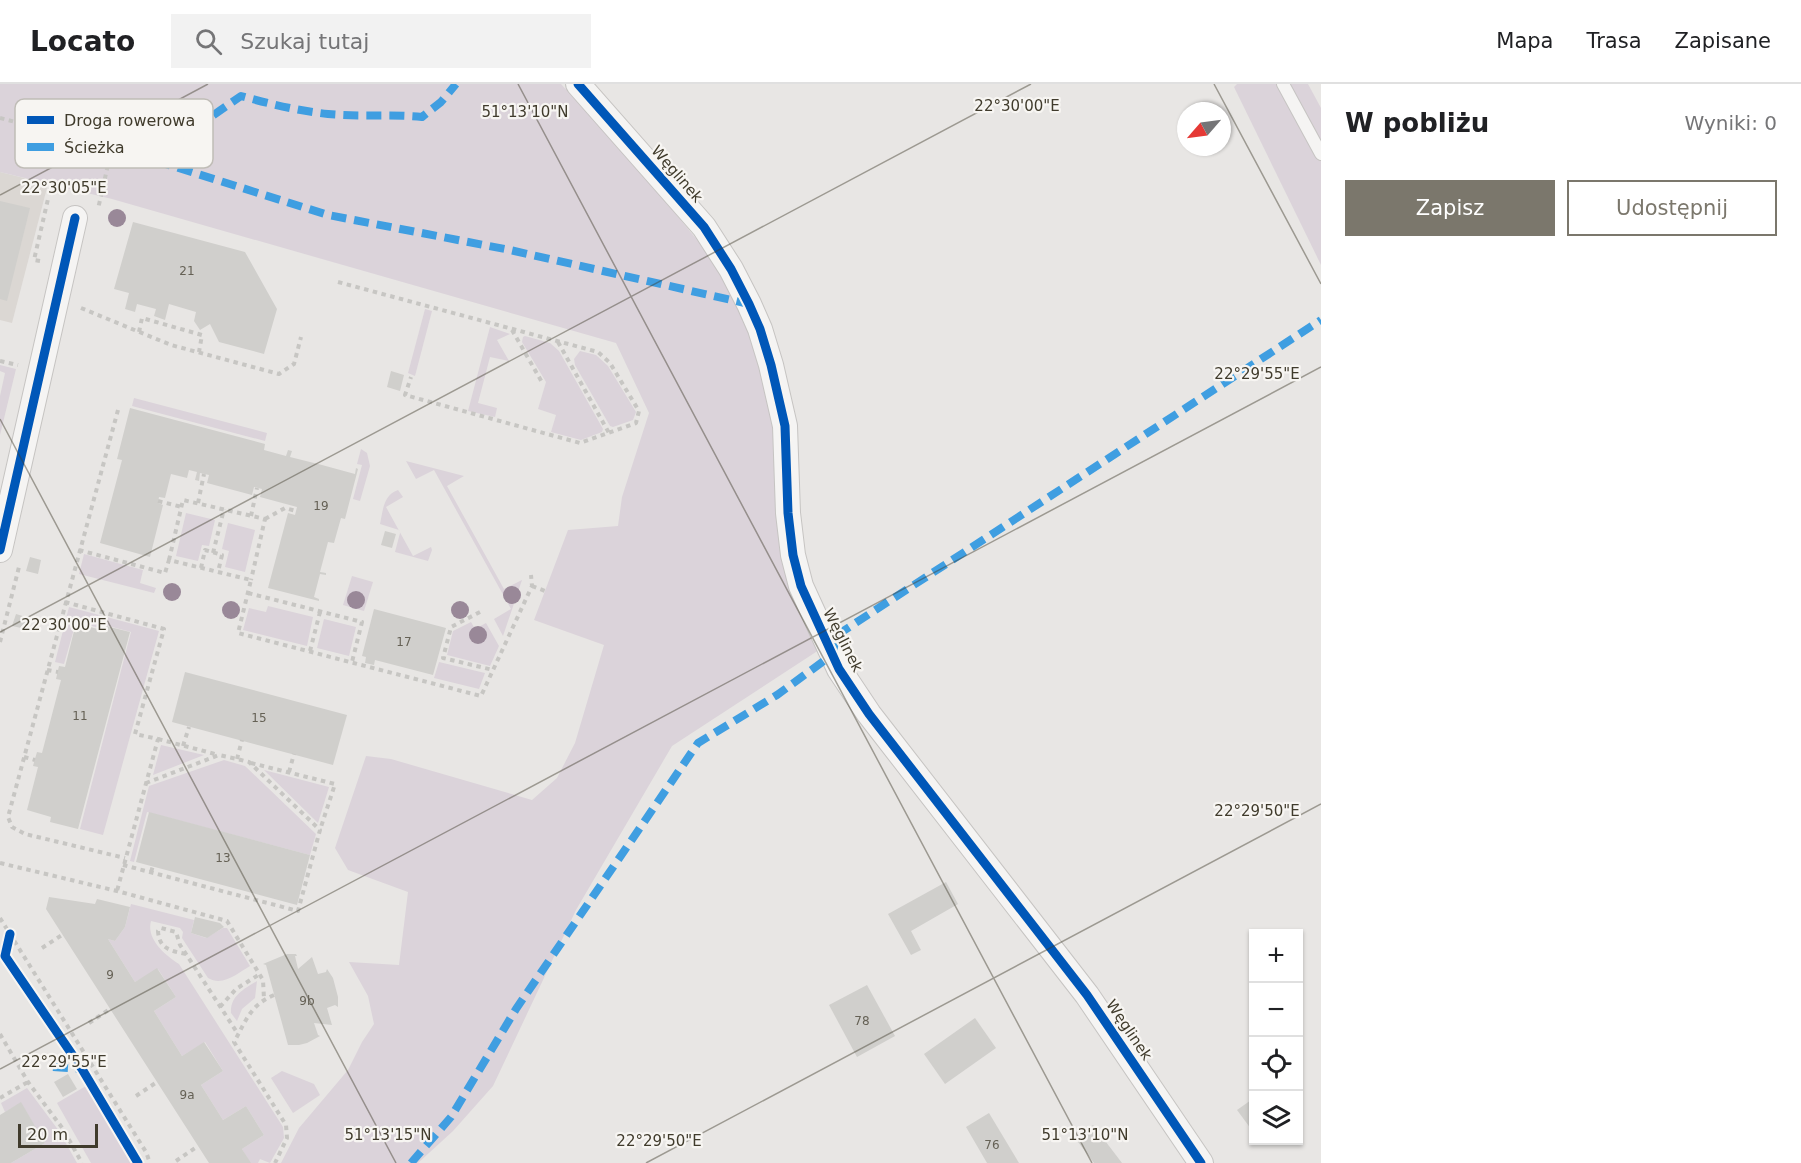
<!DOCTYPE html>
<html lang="pl">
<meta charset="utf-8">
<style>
body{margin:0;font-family:"DejaVu Sans",sans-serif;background:#f2f2f2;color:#202124}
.controls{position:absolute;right:18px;bottom:18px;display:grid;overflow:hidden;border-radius:0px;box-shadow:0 2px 4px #0004}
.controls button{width:54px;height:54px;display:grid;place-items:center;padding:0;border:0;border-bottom:2px solid #e0e0e0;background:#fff;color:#202124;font:30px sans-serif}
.compass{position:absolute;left:1177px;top:18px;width:54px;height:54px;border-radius:50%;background:#fff;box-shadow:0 2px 4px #0004;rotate:242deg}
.scale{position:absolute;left:18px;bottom:15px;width:80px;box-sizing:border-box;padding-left:6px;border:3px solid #403b2c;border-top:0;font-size:16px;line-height:21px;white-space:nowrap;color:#403b2c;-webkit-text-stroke:4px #f7f5f2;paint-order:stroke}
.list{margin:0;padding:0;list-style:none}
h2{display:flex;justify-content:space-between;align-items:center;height:78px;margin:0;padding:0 24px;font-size:26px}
h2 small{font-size:20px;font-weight:400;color:#757577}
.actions{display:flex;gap:12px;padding:18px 24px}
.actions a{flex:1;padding:14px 0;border:2px solid #7b776c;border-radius:0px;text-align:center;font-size:21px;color:#7b776c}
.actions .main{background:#7b776c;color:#fff}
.icon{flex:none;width:33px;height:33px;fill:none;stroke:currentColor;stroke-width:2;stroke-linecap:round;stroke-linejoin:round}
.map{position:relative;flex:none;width:1321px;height:1079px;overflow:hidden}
header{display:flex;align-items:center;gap:36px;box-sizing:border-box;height:84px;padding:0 30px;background:#fff;border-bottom:2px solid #e0e0e0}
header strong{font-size:28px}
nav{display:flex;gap:33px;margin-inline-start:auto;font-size:21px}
.search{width:420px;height:54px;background:#f2f2f2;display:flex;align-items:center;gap:15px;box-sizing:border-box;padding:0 21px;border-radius:0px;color:#757577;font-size:22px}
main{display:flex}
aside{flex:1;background:#fff}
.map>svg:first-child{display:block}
</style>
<header>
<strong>Locato</strong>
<div class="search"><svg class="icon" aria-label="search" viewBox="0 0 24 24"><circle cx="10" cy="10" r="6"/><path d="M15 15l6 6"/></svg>Szukaj tutaj</div>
<nav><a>Mapa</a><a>Trasa</a><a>Zapisane</a></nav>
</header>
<main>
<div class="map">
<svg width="1321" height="1079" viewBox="0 0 1321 1079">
<rect width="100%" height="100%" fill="#e8e6e4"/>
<polygon fill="#dbd7d3" points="0,88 48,100 12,239 0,236"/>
<g fill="#dbd3da">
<polygon points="0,0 561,0 643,90 707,168 741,228 761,277 773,332 777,383 779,461 786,491 819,566 672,662 576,826 493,1002 453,1047 418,1079 281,1079 299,1044 348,986 362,958 374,940 368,912 349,878 399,881 408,808 348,786 335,764 366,672 391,675 532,716 557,694 575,659 604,561 534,536 568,446 618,442 622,413 649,329 616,259 112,115 0,88"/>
<polygon points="1237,0 1308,0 1321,24 1321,181 1234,3"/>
<polygon points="425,225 432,227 415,292 408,289"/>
<polygon points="490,243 510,250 497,256 509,277 490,273 478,319 497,324 495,333 468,327"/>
<polygon points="525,252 550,259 559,267 603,345 602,348 581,356 551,348 556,331 538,325 546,298 522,258 523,253"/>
<polygon points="580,267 596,271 608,282 636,328 633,336 613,343 610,342 575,281 574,275"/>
<polygon points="0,281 16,285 0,351 0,312 5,289 0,287"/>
<polygon points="134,314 267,349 265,357 132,322"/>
<polygon points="361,365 367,369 370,382 360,417 353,415 362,381 357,380"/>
<polygon points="406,377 464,392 447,402 504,505 522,496 503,552 494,535 511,525 434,386 416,395"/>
<path d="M 398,406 L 403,413 L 386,423 L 413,472 L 431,463 L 432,466 L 428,477 L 395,468 L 400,449 L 399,446 L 380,440 C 383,427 383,411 398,406 Z"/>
<polygon points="186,429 215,436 209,462 202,461 198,477 176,472"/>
<polygon points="228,439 255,446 245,488 225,483 229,467 222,465"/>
<polygon points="84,470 143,486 140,499 156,504 154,509 79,490"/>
<polygon points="352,492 373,498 364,527 343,521"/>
<polygon points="268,522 313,533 307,562 243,546 249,524 266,528"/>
<polygon points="69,523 159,547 103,751 80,745 131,548 101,540 100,544 76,538 64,580 55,578"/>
<polygon points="324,535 356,543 349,572 317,564"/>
<polygon points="471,538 475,545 486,539 499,562 490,582 447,571 453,547"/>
<polygon points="439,578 485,589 479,605 434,594"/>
<polygon points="161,661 204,671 153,691"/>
<polygon points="224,676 245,682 316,750 310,771 147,728 134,778 130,777 149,702"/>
<polygon points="264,686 329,703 318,739"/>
<path d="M 131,820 L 194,836 L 191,849 L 206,854 L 223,844 L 227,844 L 250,882 C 238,889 223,903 208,894 L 182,854 L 183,848 L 180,844 L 151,837 C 146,855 165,871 179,880 L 283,1043 L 284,1054 L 270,1079 L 260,1075 L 258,1079 L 250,1079 L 242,1065 L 264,1051 L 246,1022 L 223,1036 L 201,1001 L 223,987 L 205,958 L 182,972 L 154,927 L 176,913 L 158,885 L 135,898 L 108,855 L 115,857 L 125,843 Z"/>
<path d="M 257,897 L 255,914 L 242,925 L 237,937 L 231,929 C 230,912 244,905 257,897 Z"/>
<polygon points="282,987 314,1000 320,1011 293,1029 271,994"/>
<polygon points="86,1002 132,1079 91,1079 57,1019"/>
<polygon points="27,1004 59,1047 77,1079 11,1079 45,1059 21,1019 5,1028 1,1019"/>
</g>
<g fill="#d0cfcc">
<polygon points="0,117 30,124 7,217 0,215"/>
<polygon points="133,138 245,168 277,225 264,270 219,258 210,240 200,246 194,237 196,228 169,220 165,236 154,232 156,225 137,220 135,228 125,225 129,209 114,205"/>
<polygon points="391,287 404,291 400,307 387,303"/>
<polygon points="130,324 265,360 264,366 286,372 288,366 292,367 290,373 322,381 355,390 356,384 358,385 345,435 341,434 334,459 328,458 320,488 326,489 326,491 320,490 314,513 319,515 319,517 268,504 288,429 295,431 297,423 260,413 262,405 254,403 252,411 207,399 209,391 200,389 199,397 195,396 197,388 189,386 187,394 171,390 165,414 159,413 158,419 163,421 150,473 100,459 122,376 117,375"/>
<polygon points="385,447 396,450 392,464 381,461"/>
<polygon points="30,473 41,476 38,490 26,487"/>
<polygon points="374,525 446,544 433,591 375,576 374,581 365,579 366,573 362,572"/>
<polygon points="16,530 29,534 26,545 12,542"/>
<polygon points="76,539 101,546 102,541 130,548 78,745 50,738 51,733 27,726 38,683 33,682 37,668 42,669 61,596 56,595 59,582 65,583"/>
<polygon points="185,588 347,631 333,681 172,638"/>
<polygon points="149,728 310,771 297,821 136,778"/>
<polygon points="946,798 958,820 911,847 921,866 911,871 888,830"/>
<polygon points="49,813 95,820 97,815 130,823 125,843 115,857 108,855 135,898 157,884 176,913 154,927 182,972 204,958 223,987 201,1001 223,1036 246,1022 264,1051 242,1065 251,1079 209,1079 46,825"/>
<polygon points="195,833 220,839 224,843 207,854 191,849"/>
<polygon points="287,870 296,870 297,872 295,872 298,885 312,873 318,890 326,888 327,885 333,894 338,913 338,923 335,921 327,924 332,941 314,939 318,951 320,952 307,959 299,961 288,961 266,881 263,880"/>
<polygon points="867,901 895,952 857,973 829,921"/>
<polygon points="975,934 996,964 945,1000 924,970"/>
<polygon points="68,990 77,1005 63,1013 54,998"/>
<polygon points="1254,1014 1254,1049 1237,1026"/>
<polygon points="21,1018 45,1059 11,1079 0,1079 0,1031"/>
<polygon points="989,1029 1019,1079 987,1079 966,1043"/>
<polygon points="1093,1041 1122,1079 1094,1079 1075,1054"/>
</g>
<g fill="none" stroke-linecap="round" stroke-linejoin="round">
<defs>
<polyline id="lane" points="1283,0 1321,70"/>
<g id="street">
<polyline points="578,0 704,143 731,185 749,220 760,245 771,281 785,342 788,429 793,471 801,502 839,585 869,630 1087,911 1201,1079"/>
<polyline points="0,466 75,134"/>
</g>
</defs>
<use href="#lane" stroke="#c6c4c2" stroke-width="14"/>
<use href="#street" stroke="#c6c4c2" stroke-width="26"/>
<g stroke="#c7c6c3" stroke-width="4" stroke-dasharray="4.5 4.5" stroke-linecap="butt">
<polyline points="0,34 112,63 98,125"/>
<polyline points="40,177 34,176 48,115"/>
<polyline points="338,198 598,268 610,279 639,327 636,339 580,359 405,311 411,293"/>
<polyline points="81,224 171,261 279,290 294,280 301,253"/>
<polyline points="512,246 543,300"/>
<polyline points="139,248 142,234 202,251 199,268"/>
<polyline points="558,258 609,349"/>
<polyline points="0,277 18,281"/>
<polyline points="118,326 8,733 12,743 25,750 125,774"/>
<polyline points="158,417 182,423"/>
<polyline points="198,419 204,390"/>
<polyline points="251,432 257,404"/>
<polyline points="265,435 285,424 296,427"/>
<polyline points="79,466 165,489 169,476 251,496 238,549 481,612 532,502 531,491"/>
<polyline points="213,469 224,425"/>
<polyline points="169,476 183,416 265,435 251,496"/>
<polyline points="201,484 205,466 222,471 218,488"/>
<polyline points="532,502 545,507"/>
<polyline points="248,509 362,538 352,578"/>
<polyline points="65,518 164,545 135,650 158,655 117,807"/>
<polyline points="480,528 451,543 443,574 493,586"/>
<polyline points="0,558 19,483"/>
<polyline points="310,567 320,528"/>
<polyline points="47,586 58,588"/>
<polyline points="158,655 219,671"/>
<polyline points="183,662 189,643"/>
<polyline points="24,673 35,676"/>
<polyline points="237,675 242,656"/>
<polyline points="251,679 335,700 320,746"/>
<polyline points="289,688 294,670"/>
<polyline points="0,779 117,807 227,837 263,896 264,915"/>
<polyline points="123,781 298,827 320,746 249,678 237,675 219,671 146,699"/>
<polyline points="151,788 153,782"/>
<polyline points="0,834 146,1068 150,1079"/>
<polyline points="42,864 62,851"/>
<path d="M 186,870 C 171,867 159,865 158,847 L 161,844 L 176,848 L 180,861 L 186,870 L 238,950"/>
<path d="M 274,911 C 250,921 246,937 234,958 L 286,1041 L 287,1054 L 275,1079"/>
<polyline points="220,923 236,905 260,890"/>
<polyline points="89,939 110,925"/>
<polyline points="0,950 28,998 63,1045 82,1079"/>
<polyline points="136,1012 157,998"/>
<polyline points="0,1014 28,998"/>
<polyline points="176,1077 198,1062"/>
</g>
<use href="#lane" stroke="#f5f4f3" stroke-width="12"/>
<use href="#street" stroke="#f5f4f3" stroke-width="24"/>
<g stroke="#3f9ee1" stroke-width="8" stroke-dasharray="15 8" stroke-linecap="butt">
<polyline points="112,63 328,131 510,166 749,220"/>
<path d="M 164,79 C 184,50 212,32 241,12 C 270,20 299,27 328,30 C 359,33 391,30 422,33 L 441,18 L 456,0"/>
<polyline points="53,983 82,985"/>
<polyline points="411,1079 451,1033 516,925 698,659 777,611 832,571 837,551 1321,236"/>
</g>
<defs>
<g id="cycleway">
<polyline points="578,0 704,143 731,185 749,220 760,245 771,281 785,342 788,429 793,471 801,502 839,585 869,630 1087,911 1201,1079"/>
<polyline points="0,466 75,134"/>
<polyline points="10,850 5,872 82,985 138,1079"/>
</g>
</defs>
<use href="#cycleway" stroke="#f7f5f2" stroke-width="13"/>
<use href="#cycleway" stroke="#0057b8" stroke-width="9"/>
</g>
<g fill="#998898">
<circle cx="117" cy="134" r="9"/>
<circle cx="172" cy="508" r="9"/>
<circle cx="512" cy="511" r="9"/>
<circle cx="356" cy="516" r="9"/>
<circle cx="231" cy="526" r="9"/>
<circle cx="460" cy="526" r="9"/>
<circle cx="478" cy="551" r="9"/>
</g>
<path fill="none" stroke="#403b2c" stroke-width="1.5" stroke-opacity="0.45" d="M 518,0 L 1092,1079M 1214,0 L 1321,200M 0,111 L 208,0M 0,335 L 396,1079M 0,548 L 1031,0M 0,985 L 1321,283M 646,1079 L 1321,720"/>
<g text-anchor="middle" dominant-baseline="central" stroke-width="4.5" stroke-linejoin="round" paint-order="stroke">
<g font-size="12" fill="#656155">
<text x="187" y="187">21</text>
<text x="321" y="422">19</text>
<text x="404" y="558">17</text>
<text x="80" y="632">11</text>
<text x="259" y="634">15</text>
<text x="223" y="774">13</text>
<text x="110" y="891">9</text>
<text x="307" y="917">9b</text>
<text x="862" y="937">78</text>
<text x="187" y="1011">9a</text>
<text x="992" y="1061">76</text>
</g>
<g font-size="15" fill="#403b2c" stroke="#f7f5f2">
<text transform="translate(677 90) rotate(49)">Węglinek</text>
<text transform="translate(843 556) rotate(63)">Węglinek</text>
<text transform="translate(1129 946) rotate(56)">Węglinek</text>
</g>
</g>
<rect x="15" y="15" width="198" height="69" rx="9" fill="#f7f5f2" stroke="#c0bdb7" stroke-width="1.5"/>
<rect x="27" y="32" width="27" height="8" fill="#0057b8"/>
<rect x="27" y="59" width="27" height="8" fill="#3f9ee1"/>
<g font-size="16" fill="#403b2c">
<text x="64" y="42">Droga rowerowa</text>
<text x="64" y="69">Ścieżka</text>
</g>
<g font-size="15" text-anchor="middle" fill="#403b2c" stroke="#f7f5f2" stroke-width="4.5" stroke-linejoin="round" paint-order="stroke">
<text x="1017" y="27">22°30'00"E</text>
<text x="525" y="33">51°13'10"N</text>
<text x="64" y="109">22°30'05"E</text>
<text x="1257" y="295">22°29'55"E</text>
<text x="64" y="546">22°30'00"E</text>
<text x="1257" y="732">22°29'50"E</text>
<text x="64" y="983">22°29'55"E</text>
<text x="388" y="1056">51°13'15"N</text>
<text x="1085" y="1056">51°13'10"N</text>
<text x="659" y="1062">22°29'50"E</text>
</g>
</svg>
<div class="controls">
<button>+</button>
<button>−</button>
<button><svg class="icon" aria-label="locate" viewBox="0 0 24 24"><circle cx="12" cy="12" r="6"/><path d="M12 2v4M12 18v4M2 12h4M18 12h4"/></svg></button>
<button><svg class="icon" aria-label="layers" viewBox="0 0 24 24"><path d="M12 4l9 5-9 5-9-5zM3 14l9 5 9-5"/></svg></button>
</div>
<svg class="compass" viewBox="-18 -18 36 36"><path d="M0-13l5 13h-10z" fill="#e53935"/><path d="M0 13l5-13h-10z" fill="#757577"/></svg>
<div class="scale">20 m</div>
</div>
<aside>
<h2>W pobliżu<small>Wyniki: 0</small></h2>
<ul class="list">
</ul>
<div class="actions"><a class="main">Zapisz</a><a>Udostępnij</a></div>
</aside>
</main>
